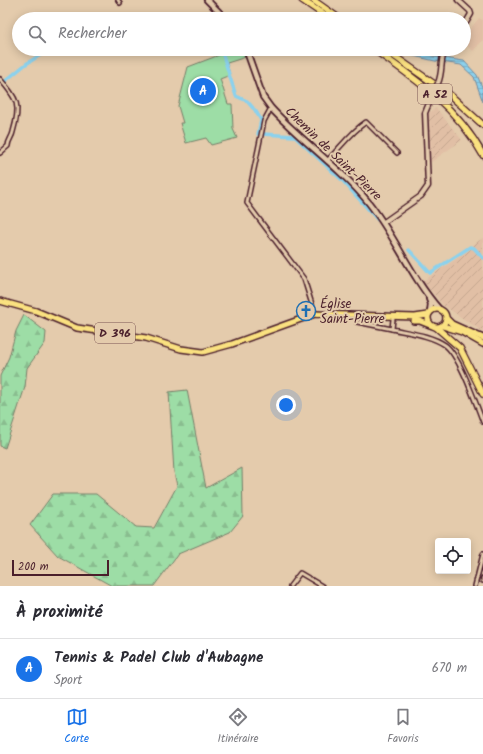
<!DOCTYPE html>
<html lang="fr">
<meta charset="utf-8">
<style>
body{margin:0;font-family:Kalam,sans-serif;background:#f7f7f7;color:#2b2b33}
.controls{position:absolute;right:12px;bottom:12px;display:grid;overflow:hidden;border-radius:4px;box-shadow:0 2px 10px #0003}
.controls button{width:36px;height:36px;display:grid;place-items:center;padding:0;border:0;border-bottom:1px solid #e1e1e2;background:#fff;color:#2b2b33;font:20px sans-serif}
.scale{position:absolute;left:12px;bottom:10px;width:97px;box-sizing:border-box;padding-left:4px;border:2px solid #4a1f2b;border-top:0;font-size:11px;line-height:14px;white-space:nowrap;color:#4a1f2b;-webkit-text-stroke:3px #e4cbac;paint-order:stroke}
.you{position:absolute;left:286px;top:405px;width:14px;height:14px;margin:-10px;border:3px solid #fff;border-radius:50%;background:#1a73e8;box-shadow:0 0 0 6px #1a73e833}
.badge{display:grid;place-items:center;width:26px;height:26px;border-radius:50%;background:#1a73e8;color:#fff;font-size:13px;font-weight:700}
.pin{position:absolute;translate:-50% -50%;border:2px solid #fff;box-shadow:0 1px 4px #0006}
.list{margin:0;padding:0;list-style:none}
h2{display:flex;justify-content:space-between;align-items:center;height:52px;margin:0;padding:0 16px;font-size:17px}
h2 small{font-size:13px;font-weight:400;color:#7c7c81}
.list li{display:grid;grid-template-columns:26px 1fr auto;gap:12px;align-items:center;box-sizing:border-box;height:60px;padding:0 16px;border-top:1px solid #e1e1e2}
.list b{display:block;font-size:15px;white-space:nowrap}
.list p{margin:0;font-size:13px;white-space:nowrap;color:#7c7c81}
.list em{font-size:13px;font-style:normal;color:#7c7c81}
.icon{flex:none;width:22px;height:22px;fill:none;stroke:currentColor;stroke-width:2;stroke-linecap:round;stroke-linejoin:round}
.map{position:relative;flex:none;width:483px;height:586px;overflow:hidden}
.search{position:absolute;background:#fff;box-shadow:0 2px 10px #0003;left:12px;right:12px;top:12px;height:44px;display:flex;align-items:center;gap:10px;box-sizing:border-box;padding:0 14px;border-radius:22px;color:#7c7c81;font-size:15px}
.sheet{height:112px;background:#fff}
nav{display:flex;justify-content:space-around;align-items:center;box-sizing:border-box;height:56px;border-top:1px solid #e1e1e2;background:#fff;font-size:11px;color:#7c7c81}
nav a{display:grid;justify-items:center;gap:2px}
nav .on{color:#1a73e8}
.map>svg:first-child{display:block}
</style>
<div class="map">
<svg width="483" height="586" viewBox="0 0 483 586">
<defs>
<pattern id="industrial-furrows" width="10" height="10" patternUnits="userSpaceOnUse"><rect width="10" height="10" fill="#e1bfa5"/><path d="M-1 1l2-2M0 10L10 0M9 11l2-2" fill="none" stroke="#c3a48e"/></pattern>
<pattern id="forest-firs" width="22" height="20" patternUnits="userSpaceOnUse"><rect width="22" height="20" fill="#9ddda6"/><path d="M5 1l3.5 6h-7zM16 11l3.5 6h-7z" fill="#89bd8f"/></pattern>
<pattern id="water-rules" width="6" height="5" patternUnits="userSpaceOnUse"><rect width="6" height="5" fill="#8bd1ed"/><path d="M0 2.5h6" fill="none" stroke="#79b3cb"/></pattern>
</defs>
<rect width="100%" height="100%" fill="#e4cbac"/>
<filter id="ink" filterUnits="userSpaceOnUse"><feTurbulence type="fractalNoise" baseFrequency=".025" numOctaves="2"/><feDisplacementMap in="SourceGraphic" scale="8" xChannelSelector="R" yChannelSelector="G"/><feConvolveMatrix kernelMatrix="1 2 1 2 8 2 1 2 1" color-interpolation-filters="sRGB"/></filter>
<g filter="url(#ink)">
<polygon fill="#e1bfa5" points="479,18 483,20 483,40 473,51 464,43 464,36"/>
<g fill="url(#industrial-furrows)">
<polygon points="436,108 462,140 431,162 427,114"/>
<polygon points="483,238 483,332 443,305 423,281 474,247 473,245"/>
</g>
<g fill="url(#forest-firs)" stroke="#747e68">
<polygon points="24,315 46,332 45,343 27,368 25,387 5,448 0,446 0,376 9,357 16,331"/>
<polygon points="187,390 206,488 242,468 243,516 230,532 178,554 154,586 112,586 58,556 30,525 53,494 96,494 136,527 154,528 177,486 174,472 169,392"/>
</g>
<polygon fill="#9ddda6" stroke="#747e68" points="235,49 244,49 246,57 227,63 230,75 220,79 228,104 232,104 233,129 237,138 211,145 206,138 186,143 180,123 183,123 178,106 188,67"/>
<polygon fill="url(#water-rules)" stroke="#718a9f" points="398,49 406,49 436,57 464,61 477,75 483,89 483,102 474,77 461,65 435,61 405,54"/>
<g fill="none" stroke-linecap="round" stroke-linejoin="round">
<g stroke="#8bd1ed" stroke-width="3.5">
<polyline points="221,49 236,96 247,101 253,108"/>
<polyline points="4,82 26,64 50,49"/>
<polyline points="255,110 261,120 258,134"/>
<polyline points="263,134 294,136 343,181 378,220"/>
<polyline points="409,250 430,273 470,247 474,248 483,258"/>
</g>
<defs>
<g id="minor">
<polyline points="118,0 120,3"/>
<path d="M 0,79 C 18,100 21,105 13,132 C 12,138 8,140 8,146 L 0,153"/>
<polyline points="271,108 264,121 247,203 304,279 315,314"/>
<path d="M 327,161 C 340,148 351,132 366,122 L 397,153"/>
<path d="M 393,319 L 392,329 C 409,333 430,335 445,345 C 460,356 476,404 483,422"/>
<polyline points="357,322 392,329"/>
<polyline points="483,578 483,581"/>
<polyline points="290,586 300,573 322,586"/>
<polyline points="475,586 483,554"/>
</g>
<g id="tertiary">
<polyline points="458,0 470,11 471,14 464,26"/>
<path d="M 438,83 C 443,72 440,59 445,49"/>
<polyline points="384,222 421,196 428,186 425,113 432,96"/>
</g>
<g id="secondary">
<polyline points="207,0 226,19"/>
<path d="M 246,49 L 263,97 L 271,108 C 301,141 340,167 369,203 C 395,236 411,277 439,309"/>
<polyline points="429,299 431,304 430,312"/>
</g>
<g id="primary">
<polyline points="0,301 36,311 77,328 146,338 181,349 203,352 232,344 315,314 415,317 428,315"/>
<circle cx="437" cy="318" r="9"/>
<polyline points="446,318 452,324 483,338"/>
<polyline points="414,321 420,321 430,325"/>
<polyline points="443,326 462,332 483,344"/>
</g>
<g id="motorway">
<polyline points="302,0 330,19"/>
<polyline points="313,0 340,19"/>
<path d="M 373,49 C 416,79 457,107 483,155"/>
<polyline points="384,49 450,95 483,125"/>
<polyline points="437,328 460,348 483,394"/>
</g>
</defs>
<use href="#minor" stroke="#4a1f2b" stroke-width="6"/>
<use href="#tertiary" stroke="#4a1f2b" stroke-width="7"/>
<use href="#secondary" stroke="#4a1f2b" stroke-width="8"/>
<use href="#primary" stroke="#4a1f2b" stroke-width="8"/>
<use href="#motorway" stroke="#4a1f2b" stroke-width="8"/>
<use href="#minor" stroke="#e4cbac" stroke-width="3"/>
<use href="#tertiary" stroke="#e4cbac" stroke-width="4"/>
<use href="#secondary" stroke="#e4cbac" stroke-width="4.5"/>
<use href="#primary" stroke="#fae180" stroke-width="5"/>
<use href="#motorway" stroke="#fae180" stroke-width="5.5"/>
<defs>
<polyline id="tertiary-bridge" points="432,96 438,83"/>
</defs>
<use href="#tertiary-bridge" stroke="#4a1f2b" stroke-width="7" stroke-linecap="butt"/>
<use href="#tertiary-bridge" stroke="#e4cbac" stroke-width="4"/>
</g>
</g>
<defs>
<symbol id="church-ring" viewBox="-11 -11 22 22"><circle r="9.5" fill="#e4cbac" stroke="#1f6fb2" stroke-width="1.5"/><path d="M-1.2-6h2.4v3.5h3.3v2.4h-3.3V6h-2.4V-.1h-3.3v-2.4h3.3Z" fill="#1f6fb2"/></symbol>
</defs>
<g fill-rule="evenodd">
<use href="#church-ring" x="295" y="300" width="22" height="22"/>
</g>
<g text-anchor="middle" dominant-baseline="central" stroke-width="4" stroke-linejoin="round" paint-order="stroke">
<g fill="#e4cbac" stroke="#785352" stroke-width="1">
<rect x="418" y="84" width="34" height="20" rx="3"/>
<rect x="95" y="323" width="40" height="20" rx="3"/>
</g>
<g font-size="12" font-weight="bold" fill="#4a1f2b">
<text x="435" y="94">A 52</text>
<text x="115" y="333">D 396</text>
</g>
<g font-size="13" fill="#4a1f2b" stroke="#e4cbac">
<text transform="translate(333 154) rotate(44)">Chemin de Saint-Pierre</text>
</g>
<g font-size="13" fill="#4a1f2b" stroke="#e4cbac" text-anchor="start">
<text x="320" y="304">Église<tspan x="320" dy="15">Saint-Pierre</tspan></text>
</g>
</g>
</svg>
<div class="controls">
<button><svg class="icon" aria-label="locate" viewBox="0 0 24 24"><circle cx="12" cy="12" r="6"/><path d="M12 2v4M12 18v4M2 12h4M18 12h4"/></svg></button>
</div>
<div class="scale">200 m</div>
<div class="you"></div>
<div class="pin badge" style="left:203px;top:91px">A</div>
<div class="search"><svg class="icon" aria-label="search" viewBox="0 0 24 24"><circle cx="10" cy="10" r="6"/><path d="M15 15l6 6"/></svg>Rechercher</div>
</div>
<section class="sheet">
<h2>À proximité<small></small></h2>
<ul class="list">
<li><span class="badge">A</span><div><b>Tennis &amp; Padel Club d'Aubagne</b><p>Sport</p></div><em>670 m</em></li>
</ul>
</section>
<nav>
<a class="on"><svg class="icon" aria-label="map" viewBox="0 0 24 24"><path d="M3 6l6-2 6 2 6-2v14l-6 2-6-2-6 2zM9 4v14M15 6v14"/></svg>Carte</a>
<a><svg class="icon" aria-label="directions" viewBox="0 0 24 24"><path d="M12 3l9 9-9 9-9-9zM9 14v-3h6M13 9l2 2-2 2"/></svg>Itinéraire</a>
<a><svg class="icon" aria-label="saved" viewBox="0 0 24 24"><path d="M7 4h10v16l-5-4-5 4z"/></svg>Favoris</a>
</nav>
